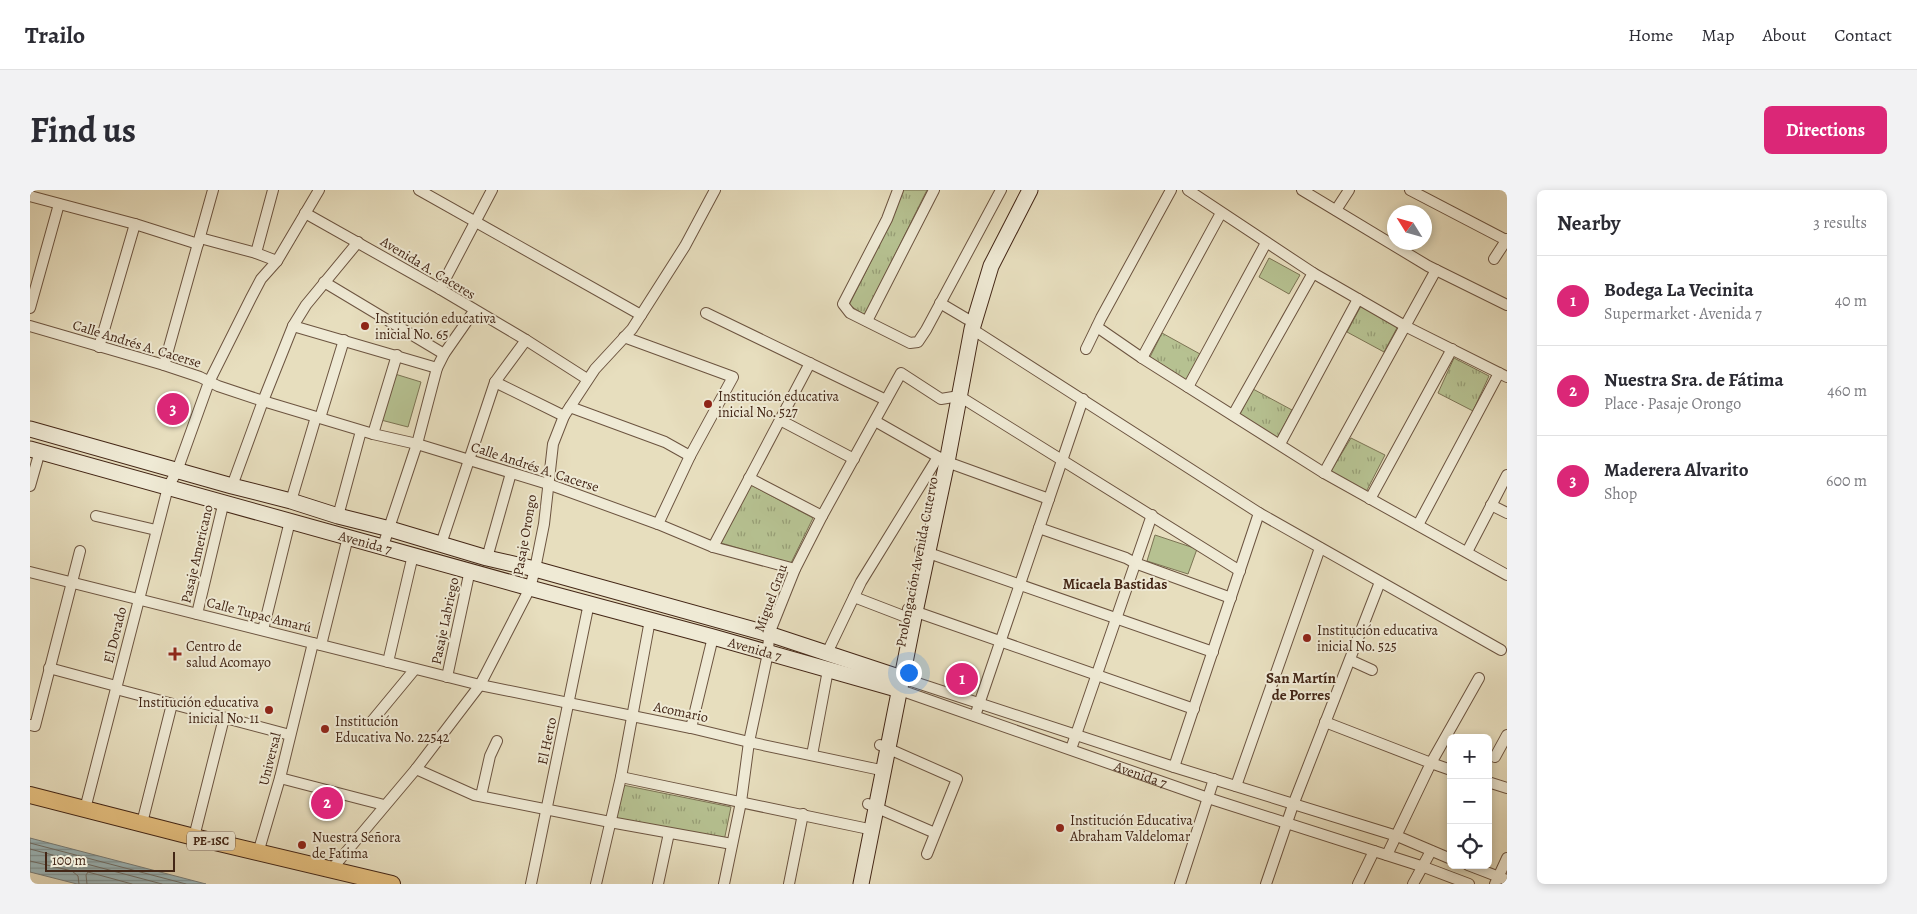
<!DOCTYPE html>
<meta charset="utf-8">
<style>
body{margin:0;font-family:Alegreya,serif;background:#f2f2f3;color:#2b2b33}
.controls{position:absolute;right:15px;bottom:15px;display:grid;overflow:hidden;border-radius:8px;box-shadow:0 2px 8px #0003}
.controls button{width:45px;height:45px;display:grid;place-items:center;padding:0;border:0;border-bottom:1px solid #e1e1e2;background:#fff;color:#2b2b33;font:25px sans-serif}
.compass{position:absolute;left:1357px;top:15px;width:45px;height:45px;border-radius:50%;background:#fff;box-shadow:0 2px 8px #0003;rotate:307deg}
.scale{position:absolute;left:15px;bottom:12px;width:130px;box-sizing:border-box;padding-left:5px;border:2px solid #432616;border-top:0;font-size:14px;line-height:18px;white-space:nowrap;color:#432616;-webkit-text-stroke:4px #efead5;paint-order:stroke}
.you{position:absolute;left:878px;top:482px;width:18px;height:18px;margin:-12px;border:4px solid #fff;border-radius:50%;background:#1a73e8;box-shadow:0 0 0 8px #1a73e833}
.badge{display:grid;place-items:center;width:32px;height:32px;border-radius:50%;background:#db2777;color:#fff;font-size:16px;font-weight:700}
.pin{position:absolute;translate:-50% -50%;border:2px solid #fff;box-shadow:0 1px 5px #0006}
.list{margin:0;padding:0;list-style:none}
h2{display:flex;justify-content:space-between;align-items:center;height:65px;margin:0;padding:0 20px;font-size:21px}
h2 small{font-size:16px;font-weight:400;color:#7c7c81}
.list li{display:grid;grid-template-columns:32px 1fr auto;gap:15px;align-items:center;box-sizing:border-box;height:90px;padding:0 20px;border-top:1px solid #e1e1e2}
.list b{display:block;font-size:19px;white-space:nowrap}
.list p{margin:0;font-size:16px;white-space:nowrap;color:#7c7c81}
.list em{font-size:16px;font-style:normal;color:#7c7c81}
.icon{flex:none;width:28px;height:28px;fill:none;stroke:currentColor;stroke-width:2;stroke-linecap:round;stroke-linejoin:round}
.map{position:relative;flex:none;width:1477px;height:694px;overflow:hidden;border-radius:8px}
header{display:flex;align-items:center;gap:30px;box-sizing:border-box;height:70px;padding:0 25px;background:#fff;border-bottom:1px solid #e1e1e2}
header strong{font-size:24px}
nav{display:flex;gap:28px;margin-inline-start:auto;font-size:18px}
.intro{display:flex;align-items:center;justify-content:space-between;box-sizing:border-box;height:120px;padding:0 30px}
h1{margin:0;font-size:35px}
.button{padding:12px 22px;border-radius:8px;background:#db2777;color:#fff;font-size:18px;font-weight:700}
main{display:flex;gap:30px;padding:0 30px}
aside{flex:1;background:#fff;border-radius:8px;box-shadow:0 2px 8px #0003}
.map>svg:first-child{display:block}
</style>
<header>
<strong>Trailo</strong>
<nav><a>Home</a><a>Map</a><a>About</a><a>Contact</a></nav>
</header>
<div class="intro"><h1>Find us</h1><a class="button">Directions</a></div>
<main>
<div class="map">
<svg width="1477" height="694" viewBox="0 0 1477 694">
<defs>
<pattern id="park-tufts" width="24" height="20" patternUnits="userSpaceOnUse" patternTransform="scale(1.25)"><rect width="24" height="20" fill="#b6c191"/><path d="M3 7l-1-3M5 7V3M7 7l1-3M15 17l-1-3M17 17v-4M19 17l1-3" fill="none" stroke="#969d75"/></pattern>
<pattern id="water-rules" width="6" height="5" patternUnits="userSpaceOnUse" patternTransform="scale(1.25)"><rect width="6" height="5" fill="#9cb9bd"/><path d="M0 2.5h6" fill="none" stroke="#819699"/></pattern>
</defs>
<rect width="100%" height="100%" fill="#e7debe"/>
<filter id="stains"><feTurbulence type="fractalNoise" baseFrequency=".004" numOctaves="4"/><feColorMatrix values="0 0 0 0 .2 0 0 0 0 .09 0 0 0 0 .02 0 0 0 .5 -.17"/></filter>
<radialGradient id="worn" r=".72"><stop offset=".6" stop-color="#630" stop-opacity="0"/><stop offset="1" stop-color="#630" stop-opacity=".3"/></radialGradient>
<g fill="#b6c191" stroke="#7c7454">
<polygon points="1239,68 1270,85 1259,104 1229,87"/>
<polygon points="365,184 391,192 378,237 351,230"/>
<polygon points="1125,345 1167,359 1158,384 1117,371"/>
</g>
<g fill="url(#park-tufts)" stroke="#7c7454">
<polygon points="872,0 897,0 835,125 819,115 861,32"/>
<polygon points="1331,116 1368,136 1354,162 1317,142"/>
<polygon points="1132,143 1170,164 1156,190 1120,167"/>
<polygon points="1424,168 1459,186 1443,221 1408,203"/>
<polygon points="1223,199 1262,220 1248,247 1246,248 1210,224"/>
<polygon points="1321,248 1355,265 1336,302 1301,281"/>
<polygon points="721,295 783,328 761,373 691,353"/>
<polygon points="588,594 701,617 694,651 581,628"/>
</g>
<polygon fill="url(#water-rules)" stroke="#787e7a" points="0,648 176,694 47,694 0,682"/>
<g fill="none" stroke-linecap="round" stroke-linejoin="round">
<g stroke="#70706a" stroke-width="1">
<polyline points="0,653 156,694"/>
<polyline points="0,659 132,694"/>
<polyline points="0,671 42,681 48,686 49,694"/>
<polyline points="57,694 56,685 58,682 102,694"/>
</g>
<defs>
<g id="street">
<polyline points="389,0 611,125"/>
<polyline points="868,0 857,29 813,114 820,123 880,153 888,152 896,140 971,0"/>
<polyline points="1158,0 1283,83 1375,136 1477,187"/>
<polyline points="1272,0 1398,76 1477,115"/>
<polyline points="1380,0 1476,50"/>
<polyline points="0,6 105,34 168,54"/>
<polyline points="1306,20 1319,0"/>
<polyline points="275,23 410,99 496,150 557,189"/>
<polyline points="170,48 226,63 247,71"/>
<polyline points="226,63 243,0"/>
<polyline points="1464,69 1477,49"/>
<polyline points="294,92 414,164"/>
<polyline points="410,99 462,0"/>
<polyline points="910,113 937,129"/>
<polyline points="0,118 29,14"/>
<polyline points="676,123 856,210"/>
<polyline points="837,131 904,0"/>
<polyline points="0,136 134,175 170,187 188,196 233,211 343,244 387,254 518,294 628,334 683,357 765,379"/>
<polyline points="263,136 407,178"/>
<polyline points="1067,137 1112,168 1294,283 1477,385"/>
<polyline points="942,139 1229,323 1471,460"/>
<polyline points="594,147 703,187 660,266 628,334"/>
<polyline points="69,157 105,34"/>
<polyline points="1056,159 1071,128 1141,0"/>
<polyline points="1112,168 1191,23"/>
<polyline points="134,175 183,0"/>
<polyline points="465,192 534,226"/>
<polyline points="1158,197 1236,53"/>
<polyline points="540,217 635,252 660,266"/>
<polyline points="1203,225 1283,83"/>
<polyline points="290,228 314,150"/>
<polyline points="750,230 824,269"/>
<polyline points="845,231 917,272 1019,309"/>
<polyline points="343,244 367,165"/>
<polyline points="1250,254 1328,109"/>
<polyline points="1294,283 1406,80"/>
<polyline points="719,288 792,326"/>
<polyline points="0,296 10,261"/>
<polyline points="202,296 233,211 263,136 276,115 328,52"/>
<polyline points="1340,309 1422,159"/>
<polyline points="261,311 286,227"/>
<polyline points="1461,315 1477,323"/>
<polyline points="66,326 126,340"/>
<polyline points="308,326 331,241"/>
<polyline points="1388,335 1469,183"/>
<polyline points="1009,338 1096,368 1105,373 1201,408"/>
<polyline points="411,354 465,192 496,150"/>
<polyline points="353,356 387,254 407,178 414,164 444,121"/>
<polyline points="683,357 780,173"/>
<polyline points="890,360 1183,462"/>
<polyline points="1437,362 1477,285"/>
<polyline points="457,368 481,283"/>
<polyline points="0,382 450,495 661,538 719,552 846,579"/>
<polyline points="824,407 876,427"/>
<polyline points="878,419 1164,519"/>
<polyline points="167,424 194,311"/>
<polyline points="233,440 260,331"/>
<polyline points="291,455 318,347"/>
<polyline points="797,463 831,392 908,267"/>
<polyline points="1320,470 1342,480"/>
<polyline points="358,472 383,365"/>
<polyline points="19,478 86,496"/>
<polyline points="417,487 440,380"/>
<polyline points="872,488 1144,577 1367,646 1421,669"/>
<polyline points="86,499 260,545"/>
<path id="s1" d="M 870,500 L 1178,608 L 1394,677 L 1439,694"/>
<polyline points="945,526 1053,209"/>
<polyline points="342,531 385,479"/>
<polyline points="1295,532 1401,573 1357,665"/>
<polyline points="0,535 5,536 50,361"/>
<polyline points="661,538 683,447"/>
<polyline points="850,555 927,589 897,664"/>
<polyline points="1041,559 1122,325"/>
<polyline points="782,565 798,480"/>
<polyline points="1465,567 1477,545"/>
<polyline points="1144,577 1229,323"/>
<polyline points="386,579 444,605 580,632 702,654"/>
<polyline points="1421,580 1401,573 1449,488"/>
<polyline points="591,587 834,638"/>
<polyline points="250,588 354,615"/>
<polyline points="1458,592 1477,598"/>
<polyline points="1206,596 1290,358"/>
<polyline points="451,606 460,566 467,551"/>
<polyline points="838,614 905,643"/>
<polyline points="55,619 138,297 147,281 179,192 221,108 231,89 247,71 289,0"/>
<polyline points="112,633 142,514"/>
<polyline points="164,647 194,528"/>
<polyline points="228,663 250,588 283,453"/>
<polyline points="1438,675 1477,690"/>
<polyline points="301,680 386,579 450,495 500,398 505,379 514,334 523,254 534,226 565,179 602,139 611,125 655,56 685,0"/>
<polyline points="501,694 559,413"/>
<polyline points="566,694 591,587 620,430"/>
<polyline points="628,694 639,643"/>
<polyline points="694,694 711,612 719,552 738,463 739,444 765,379 792,326 871,183 911,209 929,206 1210,381"/>
<polyline points="759,694 773,624"/>
<polyline points="1150,694 1184,589"/>
<polyline points="1236,694 1263,615 1350,392"/>
<polyline points="1328,694 1344,661"/>
<polyline points="1383,694 1401,661"/>
<polyline points="1465,694 1477,668"/>
</g>
<g id="secondary">
<polyline points="0,239 202,296 261,311 308,326 360,339 457,368 505,379 739,444 872,488"/>
<path id="s2" d="M 0,259 L 500,398 L 683,447 L 870,500"/>
<polyline points="831,694 885,422 917,272 942,139 961,76 1000,0"/>
</g>
<polyline id="primary" points="0,605 164,647 362,694"/>
</defs>
<use href="#street" stroke="#6c5440" stroke-width="12"/>
<use href="#secondary" stroke="#432616" stroke-width="17"/>
<use href="#primary" stroke="#432616" stroke-width="18"/>
<use href="#street" stroke="#efead5" stroke-width="10"/>
<use href="#secondary" stroke="#efead5" stroke-width="15"/>
<use href="#primary" stroke="#e4bf7f" stroke-width="16"/>
</g>
<g fill="#8f2418" stroke="#efead5" stroke-width="2">
<circle cx="335" cy="136" r="5"/>
<circle cx="678" cy="214" r="5"/>
<circle cx="1277" cy="448" r="5"/>
<path d="M142.5 456.5h5v5h5v5h-5v5h-5v-5h-5v-5h5z"/>
<circle cx="239" cy="520" r="5"/>
<circle cx="295" cy="539" r="5"/>
<circle cx="1030" cy="638" r="5"/>
<circle cx="272" cy="655" r="5"/>
</g>
<g text-anchor="middle" dominant-baseline="central" stroke-width="4" stroke-linejoin="round" paint-order="stroke">
<rect fill="#efead5" stroke="#77614f" stroke-width="1" x="157" y="641.5" width="48" height="19" rx="4"/>
<g font-size="12" font-weight="bold" fill="#432616">
<text x="181" y="651">PE-1SC</text>
</g>
<g font-size="14" fill="#432616" stroke="#efead5">
<text transform="translate(398 78) rotate(31)">Avenida A. Caceres</text>
<text transform="translate(107 154) rotate(17)">Calle Andrés A. Cacerse</text>
<text transform="translate(505 277) rotate(18)">Calle Andrés A. Cacerse</text>
<text transform="translate(495 345) rotate(-80)">Pasaje Orongo</text>
<text stroke="none"><textPath href="#s2" startOffset="348">Avenida 7</textPath></text>
<text transform="translate(167 364) rotate(-77)">Pasaje Americano</text>
<text transform="translate(887 372) rotate(-79)">Prolongación Avenida Cutervo</text>
<text transform="translate(741 408) rotate(-70)">Miguel Grau</text>
<text transform="translate(229 425) rotate(14)">Calle Tupac Amarú</text>
<text transform="translate(415 431) rotate(-78)">Pasaje Labriego</text>
<text transform="translate(85 445) rotate(-76)">El Dorado</text>
<text stroke="none"><textPath href="#s2" startOffset="752">Avenida 7</textPath></text>
<text transform="translate(651 522) rotate(12)">Acomario</text>
<text transform="translate(517 551) rotate(-78)">El Herto</text>
<text transform="translate(240 569) rotate(-76)">Universal</text>
<text stroke="none"><textPath href="#s1" startOffset="255">Avenida 7</textPath></text>
</g>
<g font-size="14" fill="#432616" stroke="#efead5" text-anchor="start">
<text x="345" y="128">Institución educativa<tspan x="345" dy="16">inicial No. 65</tspan></text>
<text x="688" y="206">Institución educativa<tspan x="688" dy="16">inicial No. 527</tspan></text>
<text x="1287" y="440">Institución educativa<tspan x="1287" dy="16">inicial No. 525</tspan></text>
<text x="156" y="456">Centro de<tspan x="156" dy="16">salud Acomayo</tspan></text>
<text x="229" y="512" text-anchor="end">Institución educativa<tspan x="229" dy="16">inicial No. 11</tspan></text>
<text x="305" y="531">Institución<tspan x="305" dy="16">Educativa No. 22542</tspan></text>
<text x="1040" y="630">Institución Educativa<tspan x="1040" dy="16">Abraham Valdelomar</tspan></text>
<text x="282" y="647">Nuestra Señora<tspan x="282" dy="16">de Fatima</tspan></text>
</g>
<g font-size="15" font-weight="bold" fill="#432616" stroke="#efead5">
<text x="1085" y="394">Micaela Bastidas</text>
<text x="1271" y="488">San Martín<tspan x="1271" dy="17">de Porres</tspan></text>
</g>
</g>
<rect width="100%" height="100%" filter="url(#stains)"/>
<rect width="100%" height="100%" fill="url(#worn)"/>
</svg>
<div class="controls">
<button>+</button>
<button>−</button>
<button><svg class="icon" aria-label="locate" viewBox="0 0 24 24"><circle cx="12" cy="12" r="6"/><path d="M12 2v4M12 18v4M2 12h4M18 12h4"/></svg></button>
</div>
<svg class="compass" viewBox="-18 -18 36 36"><path d="M0-13l5 13h-10z" fill="#e53935"/><path d="M0 13l5-13h-10z" fill="#7c7c81"/></svg>
<div class="scale">100 m</div>
<div class="you"></div>
<div class="pin badge" style="left:932px;top:489px">1</div>
<div class="pin badge" style="left:297px;top:613px">2</div>
<div class="pin badge" style="left:143px;top:219px">3</div>
</div>
<aside>
<h2>Nearby<small>3 results</small></h2>
<ul class="list">
<li><span class="badge">1</span><div><b>Bodega La Vecinita</b><p>Supermarket · Avenida 7</p></div><em>40 m</em></li>
<li><span class="badge">2</span><div><b>Nuestra Sra. de Fátima</b><p>Place · Pasaje Orongo</p></div><em>460 m</em></li>
<li><span class="badge">3</span><div><b>Maderera Alvarito</b><p>Shop</p></div><em>600 m</em></li>
</ul>
</aside>
</main>
